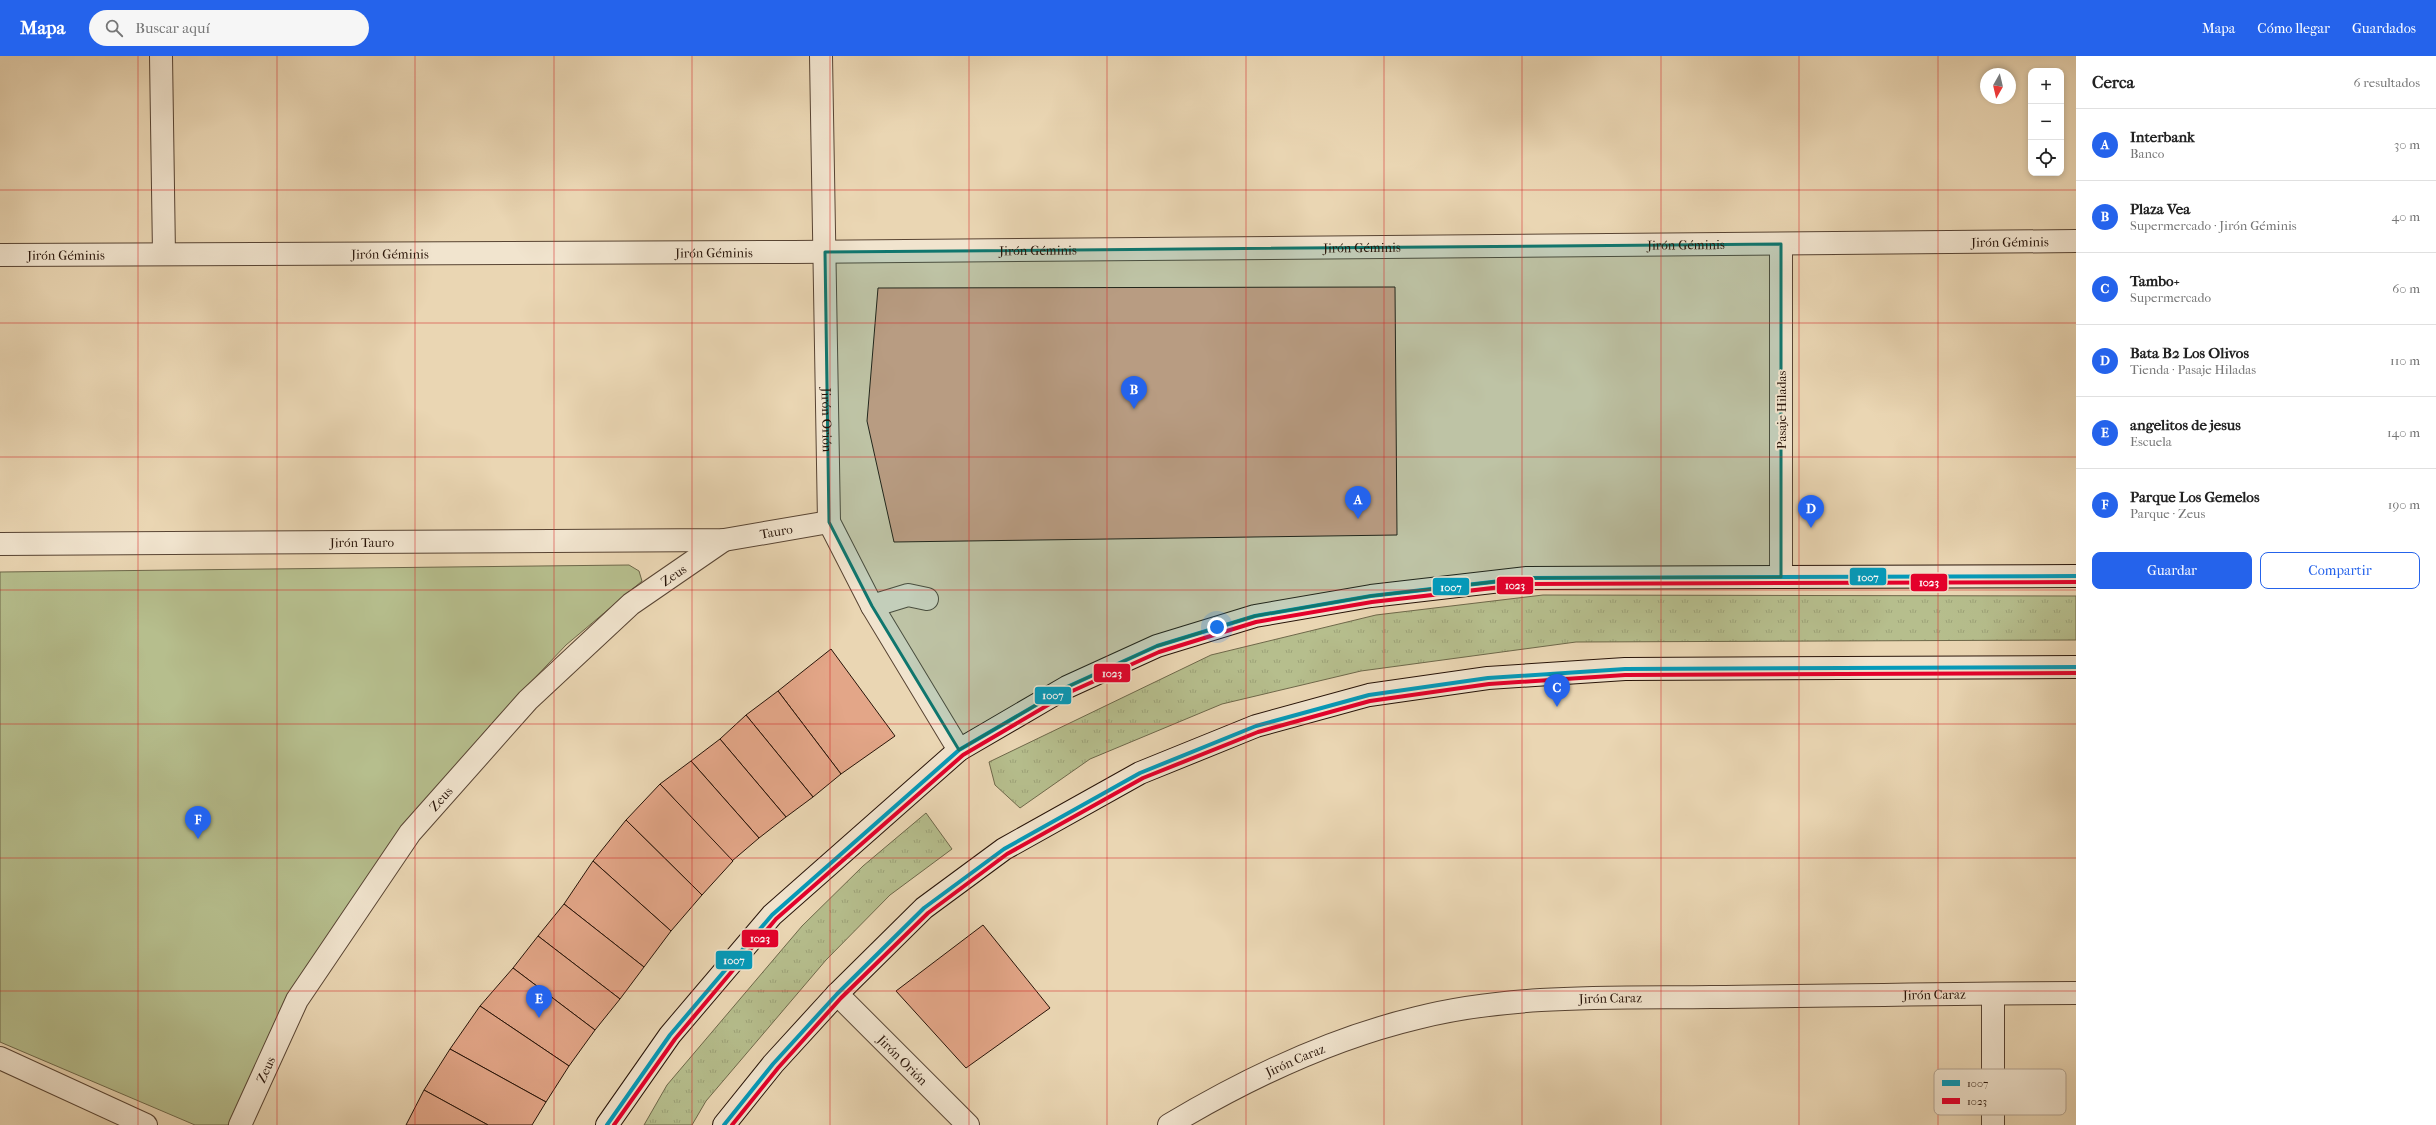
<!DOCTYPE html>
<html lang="es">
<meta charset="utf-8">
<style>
body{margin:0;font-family:"IM FELL French Canon",serif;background:#f6f6f6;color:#222}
.controls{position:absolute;right:12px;top:12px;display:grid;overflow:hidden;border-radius:8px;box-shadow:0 2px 6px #0003}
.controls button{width:36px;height:36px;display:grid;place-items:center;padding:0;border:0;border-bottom:1px solid #e0e0e0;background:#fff;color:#222;font:20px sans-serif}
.compass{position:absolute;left:1980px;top:12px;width:36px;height:36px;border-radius:50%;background:#fff;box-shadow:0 2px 6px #0003;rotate:188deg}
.you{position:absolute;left:1217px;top:571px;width:14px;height:14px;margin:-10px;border:3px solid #fff;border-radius:50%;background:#1a73e8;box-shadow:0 0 0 6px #1a73e833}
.badge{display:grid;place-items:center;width:26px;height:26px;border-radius:50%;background:#2563eb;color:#fff;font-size:13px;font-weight:700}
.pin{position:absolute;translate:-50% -33px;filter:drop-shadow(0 1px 2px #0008)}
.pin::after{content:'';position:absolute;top:21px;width:14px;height:12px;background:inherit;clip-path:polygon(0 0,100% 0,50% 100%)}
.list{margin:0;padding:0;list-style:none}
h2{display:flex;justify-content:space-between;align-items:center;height:52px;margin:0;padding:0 16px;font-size:17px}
h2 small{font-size:13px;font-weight:400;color:#767676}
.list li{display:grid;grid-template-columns:26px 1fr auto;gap:12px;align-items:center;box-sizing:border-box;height:72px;padding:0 16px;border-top:1px solid #e0e0e0}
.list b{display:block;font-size:15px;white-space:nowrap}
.list p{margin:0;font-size:13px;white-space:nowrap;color:#767676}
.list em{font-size:13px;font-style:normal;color:#767676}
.actions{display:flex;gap:8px;padding:12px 16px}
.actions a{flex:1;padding:9px 0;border:1px solid #2563eb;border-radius:8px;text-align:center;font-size:14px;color:#2563eb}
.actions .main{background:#2563eb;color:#fff}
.icon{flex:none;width:22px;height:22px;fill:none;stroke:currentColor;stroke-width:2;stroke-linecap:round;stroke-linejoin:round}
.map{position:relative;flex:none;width:2076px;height:1069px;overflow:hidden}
header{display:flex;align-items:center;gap:24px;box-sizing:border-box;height:56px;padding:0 20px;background:#2563eb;color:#fff}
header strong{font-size:19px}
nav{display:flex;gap:22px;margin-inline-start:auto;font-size:14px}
.search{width:280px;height:36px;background:#f6f6f6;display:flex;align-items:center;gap:10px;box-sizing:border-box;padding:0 14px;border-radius:22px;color:#767676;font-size:15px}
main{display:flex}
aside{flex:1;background:#fff}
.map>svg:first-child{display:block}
</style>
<header>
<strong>Mapa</strong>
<div class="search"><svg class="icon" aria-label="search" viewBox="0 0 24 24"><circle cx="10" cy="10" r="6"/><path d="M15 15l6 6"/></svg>Buscar aquí</div>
<nav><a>Mapa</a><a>Cómo llegar</a><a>Guardados</a></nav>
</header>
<main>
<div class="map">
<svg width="2076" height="1069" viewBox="0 0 2076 1069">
<defs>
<pattern id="grass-tufts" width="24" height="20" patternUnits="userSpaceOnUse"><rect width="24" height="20" fill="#b6be8d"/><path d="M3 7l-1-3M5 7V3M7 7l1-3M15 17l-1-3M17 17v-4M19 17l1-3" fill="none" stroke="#9ca278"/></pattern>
</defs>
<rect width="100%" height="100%" fill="#ead6b3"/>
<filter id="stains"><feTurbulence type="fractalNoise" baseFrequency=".005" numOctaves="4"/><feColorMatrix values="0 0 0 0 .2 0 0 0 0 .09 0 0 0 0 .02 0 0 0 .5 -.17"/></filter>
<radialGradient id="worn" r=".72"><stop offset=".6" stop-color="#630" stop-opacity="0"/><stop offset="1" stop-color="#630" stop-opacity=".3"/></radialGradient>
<g fill="url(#grass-tufts)" stroke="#6e684a">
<polygon points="1543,539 2076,540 2076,584 1576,586 1361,615 1222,648 1090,703 1020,752 995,729 989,706 1211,599 1376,559"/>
<polygon points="926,757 952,793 890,839 826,904 706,1045 692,1069 644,1069 667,1029 802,870 863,810"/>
</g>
<polygon fill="#b6be8d" stroke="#6e684a" points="629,509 639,515 642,525 566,589 494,665 426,745 288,942 228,1069 195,1069 0,986 0,516"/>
<g fill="#e3a688" stroke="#271308">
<polygon points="1395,231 1397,479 894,486 867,365 878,232"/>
<polygon points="831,593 895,680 841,718 778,635"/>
<polygon points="778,635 841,718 813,741 746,659"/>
<polygon points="746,659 813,741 786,761 720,683"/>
<polygon points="720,683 786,761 759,782 691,705"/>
<polygon points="691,705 759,782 732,805 660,728"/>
<polygon points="660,728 733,805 702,839 626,764"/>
<polygon points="626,764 702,839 671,875 593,805"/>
<polygon points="593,805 671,875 644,911 564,848"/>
<polygon points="564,848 644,911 620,943 538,880"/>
<polygon points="983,869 1050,952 966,1012 896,935"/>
<polygon points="538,880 620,943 595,974 513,912"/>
<polygon points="513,912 595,974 569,1010 480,950"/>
<polygon points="480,950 569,1010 546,1046 450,993"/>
<polygon points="450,993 546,1046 532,1069 488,1069 424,1034"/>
<polygon points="424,1034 488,1069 406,1069"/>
</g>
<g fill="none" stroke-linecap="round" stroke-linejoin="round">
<defs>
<polyline id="service" points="872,550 908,539 927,543"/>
<g id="minor">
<polyline points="161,0 164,198"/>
<path id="s1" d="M 821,0 L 829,466 L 872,550 L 959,694"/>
<polyline points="1781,188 1781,521"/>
<path id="s2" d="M 0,199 L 794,196 L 2076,185"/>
<path id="s3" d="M 0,488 L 724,484 L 829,466"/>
<path id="s4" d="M 837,938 L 968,1069"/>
<polyline points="1993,938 1993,1069"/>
<polyline points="0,1002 146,1069"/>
<path id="s5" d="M 240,1069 L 297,944 L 410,777 L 528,644 L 631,548 L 724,484"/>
<path id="s6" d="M 1169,1069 C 1246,1023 1329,983 1417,962 C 1512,938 1614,942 1711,941 C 1833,940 1954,937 2076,937"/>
</g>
<g id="secondary">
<polyline points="607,1069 670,979 772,859 959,694 1067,631 1157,590 1255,560 1371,540 1527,522 2076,520"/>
<polyline points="724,1069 773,1008 837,938 924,852 1004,793 1140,717 1256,670 1369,639 1488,622 1625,613 2076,611"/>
</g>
</defs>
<use href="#service" stroke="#584433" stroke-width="24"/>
<use href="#minor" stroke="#584433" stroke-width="24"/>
<use href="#secondary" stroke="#271308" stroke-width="24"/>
<use href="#service" stroke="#f1e4ce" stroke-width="22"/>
<use href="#minor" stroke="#f1e4ce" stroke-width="22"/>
<use href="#secondary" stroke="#f1e4ce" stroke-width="22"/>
<defs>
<g id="bus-1">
<polyline points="607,1069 670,979 772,859 959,694 1067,631 1157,590 1255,560 1371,540 1527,522 2076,520"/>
<polyline points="724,1069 773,1008 837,938 924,852 1004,793 1140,717 1256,670 1369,639 1488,622 1625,613 2076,611"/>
</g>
<g id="bus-2">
<polyline points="614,1069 675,983 776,863 963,699 1070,636 1159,596 1256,566 1372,546 1527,528 2076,526"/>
<polyline points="732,1069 778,1012 841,942 928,857 1007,798 1143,722 1258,676 1370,645 1489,628 1625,619 2076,617"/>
</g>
</defs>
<use href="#bus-1" stroke="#f1e4ce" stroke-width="7"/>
<use href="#bus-2" stroke="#f1e4ce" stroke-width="7"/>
<use href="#bus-1" stroke="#049aba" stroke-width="4"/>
<use href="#bus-2" stroke="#e4002b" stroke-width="4"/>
</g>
<path fill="#0f766e" fill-opacity="0.2" stroke="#0f766e" stroke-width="3" stroke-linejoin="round" d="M 1781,188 L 1781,521 L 1527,522 L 1371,540 L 1255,560 L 1157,590 L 1067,631 L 959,694 L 872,550 L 829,466 L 825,196 Z"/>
<path fill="none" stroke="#d62828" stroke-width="1" stroke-opacity="0.55" d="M 138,0 L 138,1069M 277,0 L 277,1069M 415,0 L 415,1069M 554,0 L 554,1069M 692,0 L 692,1069M 830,0 L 830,1069M 969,0 L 969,1069M 1107,0 L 1107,1069M 1246,0 L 1246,1069M 1384,0 L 1384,1069M 1522,0 L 1522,1069M 1661,0 L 1661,1069M 1799,0 L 1799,1069M 1938,0 L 1938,1069M 0,134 L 2076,134M 0,267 L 2076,267M 0,401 L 2076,401M 0,534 L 2076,534M 0,668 L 2076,668M 0,802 L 2076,802M 0,935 L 2076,935"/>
<g text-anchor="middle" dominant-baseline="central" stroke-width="4" stroke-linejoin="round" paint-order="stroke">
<g font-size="13" fill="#271308" stroke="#f1e4ce">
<text stroke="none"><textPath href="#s2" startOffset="2010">Jirón Géminis</textPath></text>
<text stroke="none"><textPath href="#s2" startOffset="1686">Jirón Géminis</textPath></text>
<text stroke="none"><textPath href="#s2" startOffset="1362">Jirón Géminis</textPath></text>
<text stroke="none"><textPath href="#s2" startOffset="1038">Jirón Géminis</textPath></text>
<text stroke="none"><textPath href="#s2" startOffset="390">Jirón Géminis</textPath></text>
<text stroke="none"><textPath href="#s2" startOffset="714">Jirón Géminis</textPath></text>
<text stroke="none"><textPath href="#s2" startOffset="66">Jirón Géminis</textPath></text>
<text transform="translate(1781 354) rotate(-90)">Pasaje Hiladas</text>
<text stroke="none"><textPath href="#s1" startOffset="364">Jirón Orión</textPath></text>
<text stroke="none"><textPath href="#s3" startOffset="777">Tauro</textPath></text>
<text stroke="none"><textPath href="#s3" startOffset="362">Jirón Tauro</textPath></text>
<text stroke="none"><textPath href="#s5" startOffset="709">Zeus</textPath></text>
<text stroke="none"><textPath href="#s5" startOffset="385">Zeus</textPath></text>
<text stroke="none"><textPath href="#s6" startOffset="790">Jirón Caraz</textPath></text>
<text stroke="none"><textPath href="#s6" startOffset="466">Jirón Caraz</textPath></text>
<text stroke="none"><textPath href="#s4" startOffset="93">Jirón Orión</textPath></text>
<text stroke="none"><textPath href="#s6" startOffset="142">Jirón Caraz</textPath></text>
<text stroke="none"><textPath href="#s5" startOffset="61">Zeus</textPath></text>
</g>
</g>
<rect x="1934" y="1013" width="132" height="46" rx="6" fill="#f1e4ce" stroke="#b4a593" stroke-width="1"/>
<rect x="1942" y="1024" width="18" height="6" fill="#049aba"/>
<rect x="1942" y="1042" width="18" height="6" fill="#e4002b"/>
<g font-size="11" fill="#271308">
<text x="1967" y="1031">1007</text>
<text x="1967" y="1049">1023</text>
</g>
<g stroke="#f1e4ce" stroke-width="1.5">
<rect x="1849" y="511" width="38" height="19" rx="4" fill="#049aba"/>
<rect x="1910" y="517" width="38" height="19" rx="4" fill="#e4002b"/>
<rect x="1496" y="520" width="38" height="19" rx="4" fill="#e4002b"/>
<rect x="1432" y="521" width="38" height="19" rx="4" fill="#049aba"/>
<rect x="1093" y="607" width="38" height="20" rx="4" fill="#e4002b"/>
<rect x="1034" y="630" width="38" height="19" rx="4" fill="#049aba"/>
<rect x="741" y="873" width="38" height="19" rx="4" fill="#e4002b"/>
<rect x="715" y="894" width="38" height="20" rx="4" fill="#049aba"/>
</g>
<g font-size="11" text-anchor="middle" font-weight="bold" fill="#fff">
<text x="1868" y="525">1007</text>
<text x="1929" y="530">1023</text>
<text x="1515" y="533">1023</text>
<text x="1451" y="535">1007</text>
<text x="1112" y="621">1023</text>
<text x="1053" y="643">1007</text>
<text x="760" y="886">1023</text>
<text x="734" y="908">1007</text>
</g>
<rect width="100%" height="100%" filter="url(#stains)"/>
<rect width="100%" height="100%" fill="url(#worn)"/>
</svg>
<div class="controls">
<button>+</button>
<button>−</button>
<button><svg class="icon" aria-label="locate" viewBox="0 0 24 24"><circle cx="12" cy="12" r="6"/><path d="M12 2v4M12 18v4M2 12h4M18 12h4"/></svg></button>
</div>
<svg class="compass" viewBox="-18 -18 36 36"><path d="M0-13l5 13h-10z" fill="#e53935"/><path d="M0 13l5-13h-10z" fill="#767676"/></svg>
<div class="you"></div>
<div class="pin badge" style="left:1358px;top:463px">A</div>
<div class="pin badge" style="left:1134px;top:353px">B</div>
<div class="pin badge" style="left:1557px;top:651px">C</div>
<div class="pin badge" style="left:1811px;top:472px">D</div>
<div class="pin badge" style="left:539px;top:962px">E</div>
<div class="pin badge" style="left:198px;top:783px">F</div>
</div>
<aside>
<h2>Cerca<small>6 resultados</small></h2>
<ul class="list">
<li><span class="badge">A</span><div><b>Interbank</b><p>Banco</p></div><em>30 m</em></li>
<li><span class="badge">B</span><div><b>Plaza Vea</b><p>Supermercado · Jirón Géminis</p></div><em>40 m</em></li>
<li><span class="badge">C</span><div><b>Tambo+</b><p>Supermercado</p></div><em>60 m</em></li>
<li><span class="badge">D</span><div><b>Bata B2 Los Olivos</b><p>Tienda · Pasaje Hiladas</p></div><em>110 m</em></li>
<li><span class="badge">E</span><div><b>angelitos de jesus</b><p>Escuela</p></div><em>140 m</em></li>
<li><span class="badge">F</span><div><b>Parque Los Gemelos</b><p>Parque · Zeus</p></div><em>190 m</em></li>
</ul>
<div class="actions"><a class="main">Guardar</a><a>Compartir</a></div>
</aside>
</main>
